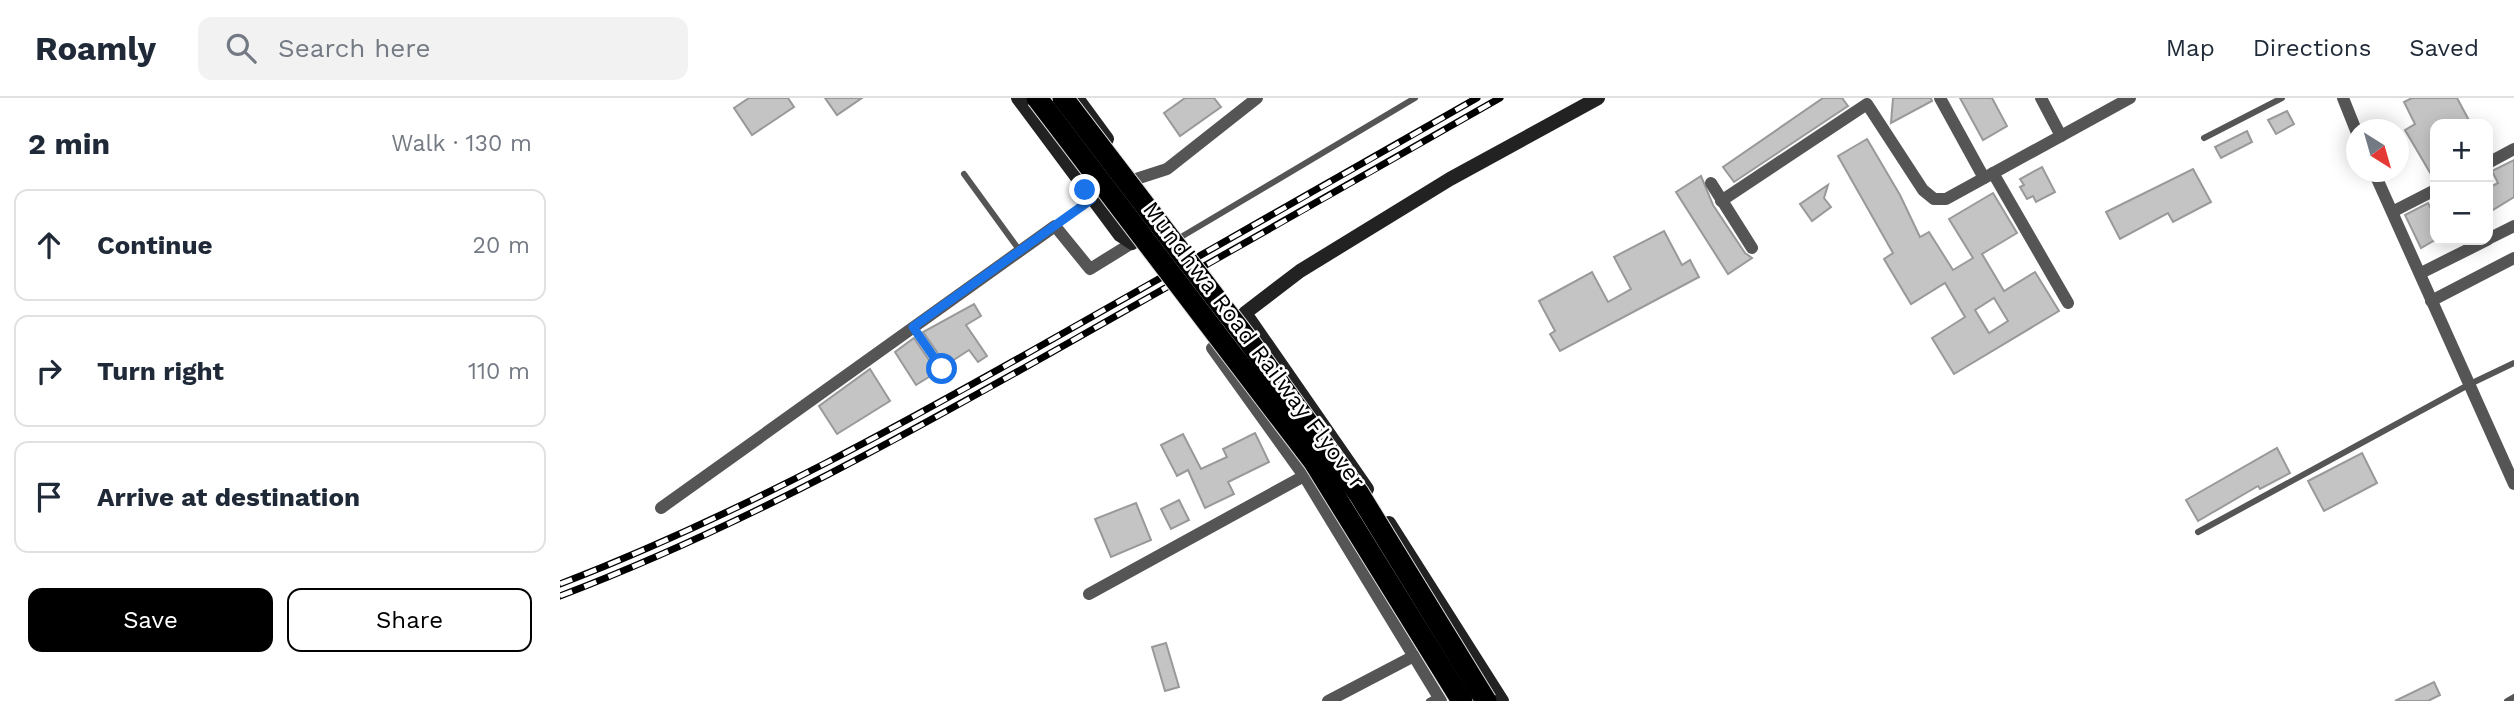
<!DOCTYPE html>
<meta charset="utf-8">
<style>
body{margin:0;font-family:"Work Sans",sans-serif;background:#f2f2f3;color:#1f2937}
.controls{position:absolute;right:21px;top:21px;display:grid;overflow:hidden;border-radius:14px;box-shadow:0 4px 18px #0003}
.controls button{width:63px;height:63px;display:grid;place-items:center;padding:0;border:0;border-bottom:2px solid #e0e1e3;background:#fff;color:#1f2937;font:35px sans-serif}
.compass{position:absolute;left:1786px;top:21px;width:63px;height:63px;border-radius:50%;background:#fff;box-shadow:0 4px 18px #0003;rotate:143deg}
.stop{position:absolute;width:21px;height:21px;margin:-16px;border:5px solid #1a73e8;border-radius:50%;background:#fff}
.stop.end{background:#1a73e8;border-color:#fff;box-shadow:0 2px 7px #0008}
.list{margin:0;padding:0;list-style:none}
h2{display:flex;justify-content:space-between;align-items:center;height:91px;margin:0;padding:0 28px;font-size:30px}
h2 small{font-size:23px;font-weight:400;color:#747a83}
.list li{display:grid;grid-template-columns:46px 1fr auto;gap:21px;align-items:center;box-sizing:border-box;height:112px;margin:0 14px 14px;padding:0 14px;border:2px solid #e0e1e3;border-radius:14px}
.list b{display:block;font-size:26px;white-space:nowrap}
.list em{font-size:23px;font-style:normal;color:#747a83}
.actions{display:flex;gap:14px;padding:21px 28px}
.actions a{flex:1;padding:16px 0;border:2px solid #000;border-radius:14px;text-align:center;font-size:24px;color:#000}
.actions .main{background:#000;color:#fff}
.icon{flex:none;width:38px;height:38px;fill:none;stroke:currentColor;stroke-width:2;stroke-linecap:round;stroke-linejoin:round}
.map{position:relative;flex:none;width:1954px;height:603px;overflow:hidden}
header{display:flex;align-items:center;gap:42px;box-sizing:border-box;height:98px;padding:0 35px;background:#fff;border-bottom:2px solid #e0e1e3}
header strong{font-size:33px}
nav{display:flex;gap:38px;margin-inline-start:auto;font-size:24px}
.search{width:490px;height:63px;background:#f2f2f3;display:flex;align-items:center;gap:18px;box-sizing:border-box;padding:0 24px;border-radius:14px;color:#747a83;font-size:26px}
main{display:flex}
aside{flex:1;background:#fff}
.map>svg:first-child{display:block}
</style>
<header>
<strong>Roamly</strong>
<div class="search"><svg class="icon" aria-label="search" viewBox="0 0 24 24"><circle cx="10" cy="10" r="6"/><path d="M15 15l6 6"/></svg>Search here</div>
<nav><a>Map</a><a>Directions</a><a>Saved</a></nav>
</header>
<main>
<aside>
<h2>2 min<small>Walk · 130 m</small></h2>
<ul class="list">
<li><svg class="icon" aria-label="ahead" viewBox="0 0 24 24"><path d="M12 20V5M6 11l6-6 6 6"/></svg><div><b>Continue</b></div><em>20 m</em></li>
<li><svg class="icon" aria-label="right" viewBox="0 0 24 24"><path d="M7 20v-9h11M14 6l5 5-5 5"/></svg><div><b>Turn right</b></div><em>110 m</em></li>
<li><svg class="icon" aria-label="arrive" viewBox="0 0 24 24"><path d="M6 21V4h12l-3 4 3 4H6"/></svg><div><b>Arrive at destination</b></div></li>
</ul>
<div class="actions"><a class="main">Save</a><a>Share</a></div>
</aside>
<div class="map">
<svg width="1954" height="603" viewBox="0 0 1954 603">
<rect width="100%" height="100%" fill="#fff"/>
<g fill="#c4c4c4" stroke="#999" stroke-width="2" fill-rule="evenodd">
<polygon points="189,0 228,0 234,9 192,37 174,10"/>
<polygon points="265,0 302,0 277,17"/>
<polygon points="625,0 654,0 661,9 620,38 604,15"/>
<polygon points="1263,0 1282,0 1288,8 1174,84 1163,69"/>
<polygon points="1333,0 1371,0 1372,3 1331,25"/>
<polygon points="1400,0 1432,0 1447,28 1423,42"/>
<polygon points="1852,0 1897,0 1911,26 1875,26 1875,83 1845,32 1855,26 1844,4"/>
<polygon points="1727,13 1734,26 1716,36 1708,22"/>
<polygon points="1687,33 1692,44 1661,60 1655,49"/>
<path d="M 1307,41 L 1340,97 L 1360,139 L 1369,134 L 1393,172 L 1413,160 L 1389,121 L 1433,95 L 1457,135 L 1422,156 L 1444,193 L 1475,174 L 1499,213 L 1394,276 L 1372,240 L 1405,219 L 1385,185 L 1351,206 L 1324,161 L 1333,155 L 1278,58 ZM 1434,200 L 1448,223 L 1429,235 L 1415,212 Z"/>
<polygon points="1954,62 1954,99 1928,115 1928,90 1938,85 1932,73"/>
<polygon points="1482,69 1495,94 1476,104 1473,98 1467,101 1460,89 1464,87 1460,81"/>
<polygon points="1633,71 1651,104 1613,124 1608,115 1560,141 1546,114"/>
<polygon points="1141,78 1153,107 1185,155 1192,160 1168,176 1116,94"/>
<polygon points="1268,87 1264,100 1271,109 1252,123 1240,106"/>
<polygon points="1868,105 1875,119 1875,142 1861,150 1845,117"/>
<polygon points="1104,133 1122,167 1130,162 1139,179 1000,253 990,236 995,233 979,203 1032,174 1048,204 1071,191 1054,159"/>
<polygon points="414,206 421,218 406,227 427,258 418,264 409,252 386,267 363,234"/>
<polygon points="354,240 377,274 356,287 335,254"/>
<polygon points="310,271 330,303 277,336 259,308"/>
<polygon points="695,335 709,364 668,384 674,396 645,410 628,372 617,378 601,347 623,336 641,371 667,359 663,351"/>
<polygon points="1717,350 1730,375 1700,391 1698,388 1638,423 1626,402"/>
<polygon points="1802,355 1817,385 1764,413 1748,383"/>
<polygon points="619,402 629,422 611,431 601,411"/>
<polygon points="576,405 591,442 551,459 535,421"/>
<polygon points="606,545 619,589 605,593 592,549"/>
<polygon points="1874,584 1880,597 1868,603 1835,603"/>
</g>
<g fill="none" stroke-linecap="round" stroke-linejoin="round">
<polyline stroke="#777" stroke-width="2.5" stroke-dasharray="2 3.5" stroke-linecap="butt" points="506,120 521,109"/>
<g stroke="#555" stroke-width="6">
<polyline points="1644,40 1722,0"/>
<polyline points="404,76 460,153"/>
<polyline points="616,142 855,0"/>
<polyline points="353,229 382,271"/>
<polyline points="1638,434 1910,286 1954,265"/>
<polyline points="869,603 878,598"/>
<polyline points="1947,603 1954,599"/>
</g>
<g stroke="#555" stroke-width="12">
<polyline points="1380,0 1424,80"/>
<polyline points="1481,0 1501,38"/>
<polyline points="1783,0 1797,35"/>
<polyline points="1928,65 1954,51"/>
<polyline points="1814,74 1954,386"/>
<polyline points="1433,75 1508,205"/>
<polyline points="576,81 607,71 697,0"/>
<polyline points="1151,85 1192,150"/>
<polyline points="1161,103 1307,6 1363,92 1374,101 1386,101 1570,0"/>
<polyline points="1834,113 1875,92"/>
<polyline points="1928,141 1954,128"/>
<polyline points="1861,175 1927,142"/>
<polyline points="1871,203 1954,160"/>
<polyline points="652,250 744,378 881,603"/>
<polyline points="101,410 495,128 530,171 572,145"/>
<polyline points="529,496 744,378"/>
<polyline points="768,603 854,558"/>
</g>
<g stroke="#222" stroke-width="14">
<polyline points="458,0 560,137 572,145 586,134"/>
<polyline points="517,0 547,41"/>
<polyline points="807,391 685,215 740,173 890,81 1038,0"/>
<polyline points="829,425 942,603"/>
</g>
<defs>
<g id="rail">
<path d="M 0,486 C 182,416 352,321 521,225 C 653,150 785,76 917,0"/>
<path d="M 0,498 C 184,428 355,332 526,235 C 664,157 802,79 940,0"/>
</g>
</defs>
<use href="#rail" stroke="#000" stroke-width="7"/>
<use href="#rail" stroke="#fff" stroke-width="4.5" stroke-dasharray="13" stroke-linecap="butt"/>
<defs>
<g id="highway-bridge">
<polyline points="477,0 754,364 902,603"/>
<polyline points="503,0 690,245 799,396 926,603"/>
</g>
</defs>
<use href="#highway-bridge" stroke="#dbdbdb" stroke-width="23" stroke-linecap="butt"/>
<use href="#highway-bridge" stroke="#000" stroke-width="21"/>
</g>
<g fill="none" stroke-linecap="round" stroke-linejoin="round">
<polyline stroke="#1a73e8" stroke-width="9" points="382,271 353,229 532,101 525,92"/>
</g>
<g text-anchor="middle" dominant-baseline="central" stroke-width="5" stroke-linejoin="round" paint-order="stroke">
<g font-size="23" fill="#000" stroke="#fff">
<text transform="translate(694 247) rotate(53)">Mundhwa Road Railway Flyover</text>
</g>
</g>
</svg>
<div class="controls">
<button>+</button>
<button>−</button>
</div>
<svg class="compass" viewBox="-18 -18 36 36"><path d="M0-13l5 13h-10z" fill="#e53935"/><path d="M0 13l5-13h-10z" fill="#747a83"/></svg>
<div class="stop" style="left:382px;top:271px"></div>
<div class="stop end" style="left:525px;top:92px"></div>
</div>
</main>
